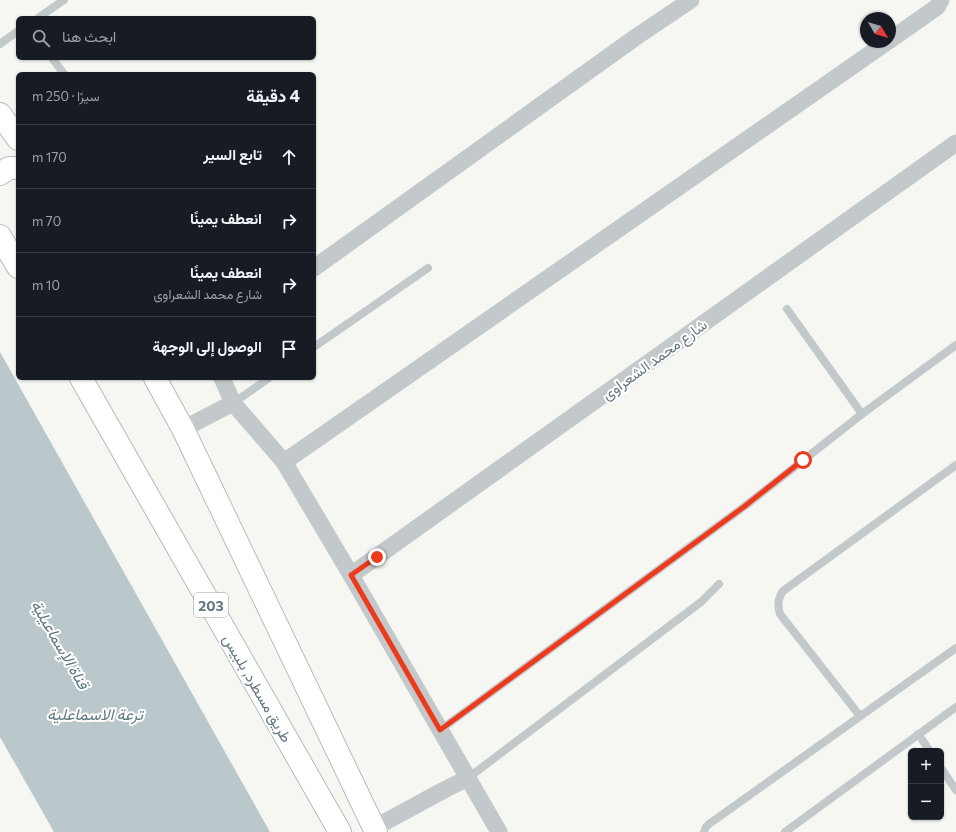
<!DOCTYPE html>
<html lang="ar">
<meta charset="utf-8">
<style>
body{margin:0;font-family:Commissioner,Vazirmatn,sans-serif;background:#242831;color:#f1f3f6;direction:rtl}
.controls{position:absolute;right:12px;bottom:12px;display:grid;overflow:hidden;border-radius:6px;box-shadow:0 1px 3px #0004}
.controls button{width:36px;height:36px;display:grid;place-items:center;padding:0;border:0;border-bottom:1px solid #363941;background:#171b24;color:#f1f3f6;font:20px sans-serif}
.compass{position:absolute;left:860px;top:12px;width:36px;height:36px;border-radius:50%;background:#171b24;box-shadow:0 1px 3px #0004;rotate:128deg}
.stop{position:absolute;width:12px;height:12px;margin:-9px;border:3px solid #ed3a1c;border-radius:50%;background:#fff}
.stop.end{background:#ed3a1c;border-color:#fff;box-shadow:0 1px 4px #0008}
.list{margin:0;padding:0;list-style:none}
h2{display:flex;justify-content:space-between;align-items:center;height:52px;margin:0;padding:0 16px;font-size:17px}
h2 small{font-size:13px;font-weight:400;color:#9ea1a6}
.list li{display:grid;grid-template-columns:26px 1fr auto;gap:12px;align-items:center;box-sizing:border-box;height:64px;padding:0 16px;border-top:1px solid #363941}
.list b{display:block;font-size:15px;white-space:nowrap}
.list p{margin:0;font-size:13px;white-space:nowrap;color:#9ea1a6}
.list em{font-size:13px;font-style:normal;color:#9ea1a6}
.icon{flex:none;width:22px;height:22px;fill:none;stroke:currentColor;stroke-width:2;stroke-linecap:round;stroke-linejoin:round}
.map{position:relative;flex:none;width:956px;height:832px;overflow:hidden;direction:ltr}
.search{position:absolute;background:#171b24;box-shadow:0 1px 3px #0004;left:16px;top:16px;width:300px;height:44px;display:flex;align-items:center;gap:10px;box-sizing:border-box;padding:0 14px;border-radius:6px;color:#9ea1a6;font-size:15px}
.panel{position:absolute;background:#171b24;box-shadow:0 1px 3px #0004;left:16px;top:72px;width:300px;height:308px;border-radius:6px;direction:rtl}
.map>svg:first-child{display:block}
</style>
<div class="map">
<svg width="956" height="832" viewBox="0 0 956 832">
<rect width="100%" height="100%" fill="#f6f6f2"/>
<polygon fill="#bac8cc" points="0,352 270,832 54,832 0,737"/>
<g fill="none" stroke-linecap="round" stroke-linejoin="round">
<defs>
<g id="primary">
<polyline points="0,114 18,139"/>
<polyline points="0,174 9,168 18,168"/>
<polyline points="0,236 18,267"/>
<polyline points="81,378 340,832"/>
<polyline points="155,378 183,429 376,832"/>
</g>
</defs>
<use href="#primary" stroke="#b6bbbe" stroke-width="24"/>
<g stroke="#c3c8ca" stroke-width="8">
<polyline points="38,18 64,0"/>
<polyline points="0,44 18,31"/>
<polyline points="52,58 64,74"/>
<polyline points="787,309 862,414"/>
<polyline points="314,347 428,268"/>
<polyline points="233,403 269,378"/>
<path d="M 860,716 L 780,614 C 777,605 778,598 783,591 L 956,465"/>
<polyline points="440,730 745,506 862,414 956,345"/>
<polyline points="918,734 930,751"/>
<polyline points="941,768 956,790"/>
<polyline points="468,778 701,602 719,584"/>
<polyline points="704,832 706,827 709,824 956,648"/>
<polyline points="785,832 956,707"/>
</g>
<g stroke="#c3c8ca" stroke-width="17">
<polyline points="890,40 937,7 941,0"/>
<polyline points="314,268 636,37 691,0"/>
<polyline points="222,378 233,403 284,462 351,575 499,832"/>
<polyline points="183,429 233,403"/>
<polyline points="284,462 887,42"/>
<polyline points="351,575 956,143"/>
<polyline points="374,828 444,790 468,778"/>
</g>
<use href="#primary" stroke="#fff" stroke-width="22"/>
</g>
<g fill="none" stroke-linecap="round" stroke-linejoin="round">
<polyline stroke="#ed3a1c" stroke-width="5" points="377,557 351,575 440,730 745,506 803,460"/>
</g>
<g text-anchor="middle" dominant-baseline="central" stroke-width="4" stroke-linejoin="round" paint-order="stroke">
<rect fill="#fff" stroke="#92a1aa" stroke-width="1" x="194" y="593" width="34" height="24" rx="3"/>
<g font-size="14" font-weight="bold" fill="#637985">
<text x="211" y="605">203</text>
</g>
<g font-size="15" fill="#637985" stroke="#fff">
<text transform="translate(654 359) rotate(-36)">شارع محمد الشعراوى</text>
<text transform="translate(258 688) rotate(60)">طريق مسطرد, بلبيس</text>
</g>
<g font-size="16" font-style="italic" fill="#5f7b82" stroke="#fff">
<text transform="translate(61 644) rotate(60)">قناة الإسماعيلية</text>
<text x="95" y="713">ترعة الاسماعلية</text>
</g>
</g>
</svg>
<div class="controls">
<button>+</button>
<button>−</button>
</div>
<svg class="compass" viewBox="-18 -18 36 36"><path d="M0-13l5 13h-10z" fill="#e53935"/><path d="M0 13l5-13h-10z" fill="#9ea1a6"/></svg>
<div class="stop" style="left:803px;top:460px"></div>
<div class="stop end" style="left:377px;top:557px"></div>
<div class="search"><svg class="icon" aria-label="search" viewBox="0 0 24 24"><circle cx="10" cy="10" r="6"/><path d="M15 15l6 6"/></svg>ابحث هنا</div>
<section class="panel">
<h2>4 دقيقة<small>سيرًا · 250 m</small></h2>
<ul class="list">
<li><svg class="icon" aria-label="ahead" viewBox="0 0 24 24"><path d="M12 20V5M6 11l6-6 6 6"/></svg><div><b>تابع السير</b></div><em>170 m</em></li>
<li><svg class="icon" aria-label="right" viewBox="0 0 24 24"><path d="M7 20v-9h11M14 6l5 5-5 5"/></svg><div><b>انعطف يمينًا</b></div><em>70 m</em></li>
<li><svg class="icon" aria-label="right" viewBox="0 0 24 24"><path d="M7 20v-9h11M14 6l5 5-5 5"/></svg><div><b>انعطف يمينًا</b><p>شارع محمد الشعراوى</p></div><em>10 m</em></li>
<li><svg class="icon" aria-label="arrive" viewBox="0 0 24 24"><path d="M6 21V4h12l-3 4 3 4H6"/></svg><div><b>الوصول إلى الوجهة</b></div></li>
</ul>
</section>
</div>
